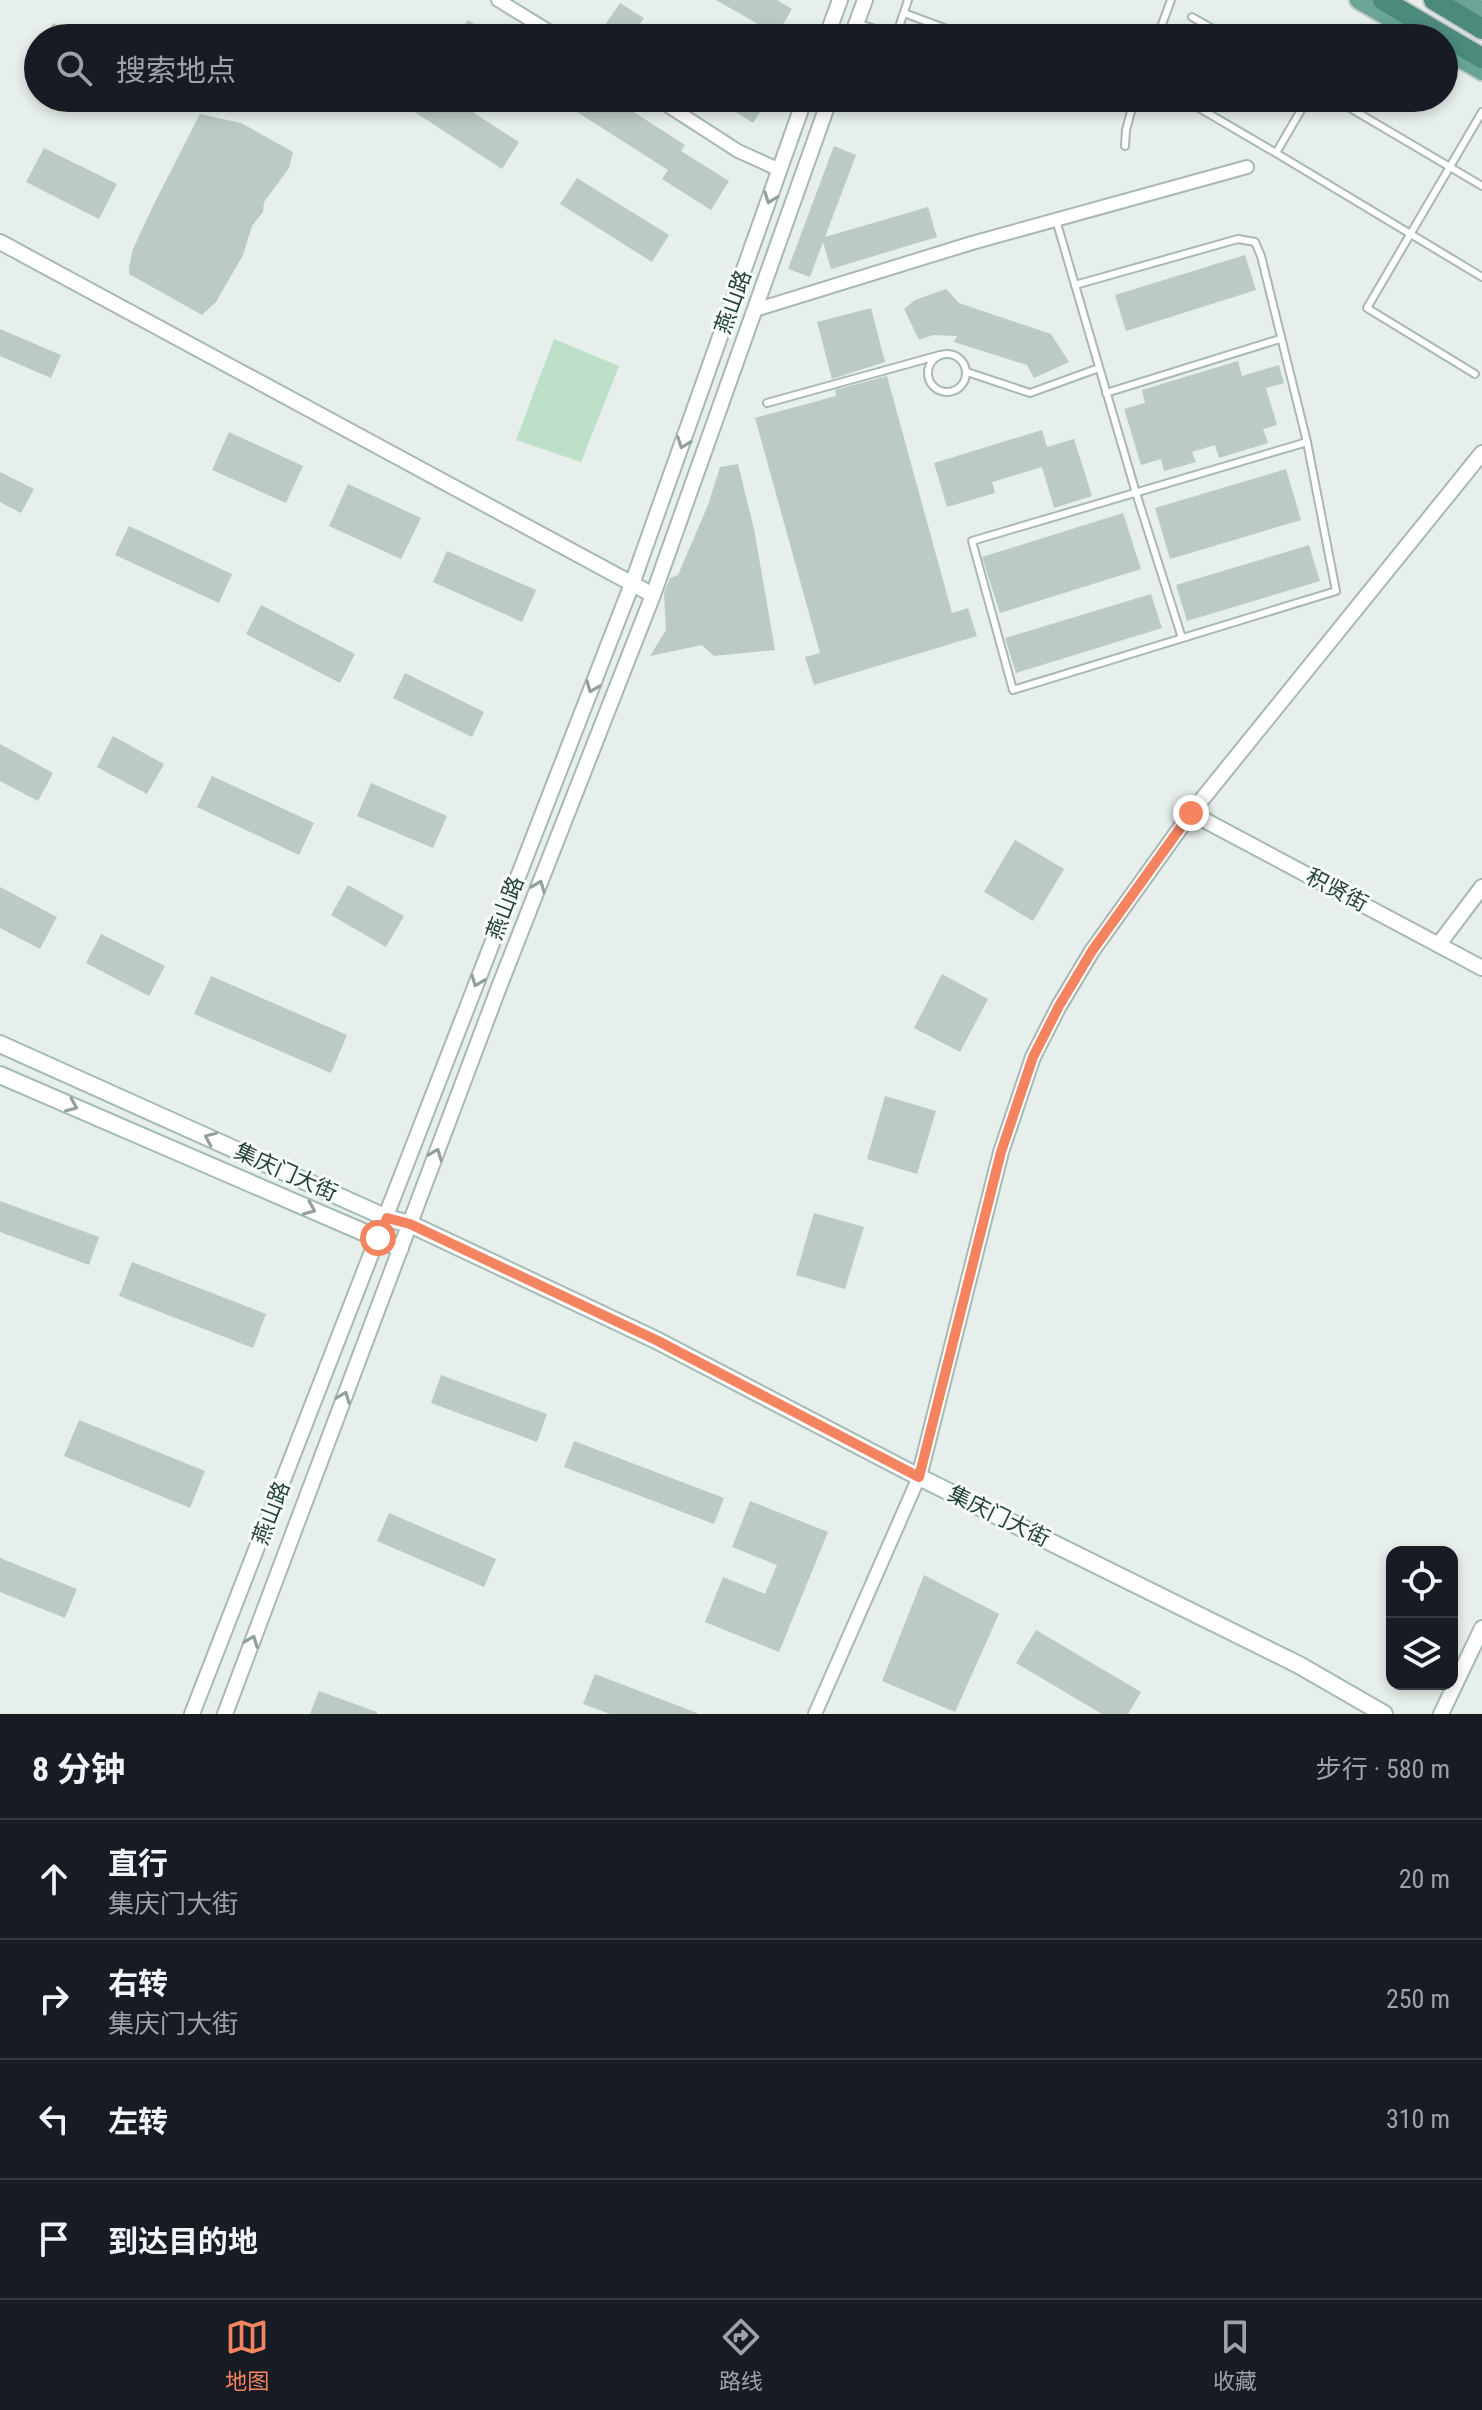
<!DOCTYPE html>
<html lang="zh">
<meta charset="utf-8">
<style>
body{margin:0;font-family:"Roboto Condensed","Noto Sans SC",sans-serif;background:#242831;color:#f1f3f6}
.controls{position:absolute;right:24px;bottom:24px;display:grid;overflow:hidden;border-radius:16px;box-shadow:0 4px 12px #0003}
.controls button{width:72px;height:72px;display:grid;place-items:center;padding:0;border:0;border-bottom:2px solid #363941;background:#171b24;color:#f1f3f6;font:40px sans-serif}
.stop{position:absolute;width:24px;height:24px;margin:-18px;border:6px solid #f4845f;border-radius:50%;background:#fff}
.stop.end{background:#f4845f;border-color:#fff;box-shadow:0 2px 8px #0008}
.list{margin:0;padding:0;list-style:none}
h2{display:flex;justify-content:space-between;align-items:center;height:104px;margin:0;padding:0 32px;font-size:34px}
h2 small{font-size:26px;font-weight:400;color:#9ea1a6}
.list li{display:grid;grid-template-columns:52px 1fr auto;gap:24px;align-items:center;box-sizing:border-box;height:120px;padding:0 32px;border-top:2px solid #363941}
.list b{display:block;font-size:30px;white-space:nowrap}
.list p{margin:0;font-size:26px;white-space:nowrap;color:#9ea1a6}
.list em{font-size:26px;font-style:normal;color:#9ea1a6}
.icon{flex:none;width:44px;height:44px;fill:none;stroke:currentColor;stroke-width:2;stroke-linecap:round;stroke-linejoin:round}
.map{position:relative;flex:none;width:1482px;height:1714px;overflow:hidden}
.search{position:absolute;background:#171b24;box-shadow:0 4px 12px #0003;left:24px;right:24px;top:24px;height:88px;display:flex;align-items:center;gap:20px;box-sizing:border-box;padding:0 28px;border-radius:44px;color:#9ea1a6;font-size:30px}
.sheet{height:584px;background:#171b24}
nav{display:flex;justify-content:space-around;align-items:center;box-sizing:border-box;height:112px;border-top:2px solid #363941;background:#171b24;font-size:22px;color:#9ea1a6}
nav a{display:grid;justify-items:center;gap:4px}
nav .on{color:#f4845f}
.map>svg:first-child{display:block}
</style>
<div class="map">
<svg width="1482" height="1714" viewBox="0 0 1482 1714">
<rect width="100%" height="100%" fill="#e6efeb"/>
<polygon fill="#bfe0c8" points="554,339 619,366 581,462 516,440"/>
<g fill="#bbcac4">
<polygon points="716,0 777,0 792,9 777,35"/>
<polygon points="620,3 644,18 638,27 655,38 625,38 605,25"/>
<polygon points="468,20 496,38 456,38"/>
<polygon points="53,23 83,38 45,38"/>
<polygon points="421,98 451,98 519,142 502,169 413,111"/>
<polygon points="555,98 612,98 685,145 681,151 729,181 711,210 662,179 668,170"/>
<polygon points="714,98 769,98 753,123"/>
<polygon points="200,114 241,123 293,152 289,168 264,202 263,212 252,226 243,255 216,302 202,315 129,274 129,267 133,249 154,204"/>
<polygon points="834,146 856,155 825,237 928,207 937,237 831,269 823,242 810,277 788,269"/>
<polygon points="44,148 117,184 99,219 26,182"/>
<polygon points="577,178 669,235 652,262 560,204"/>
<polygon points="1245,255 1256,290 1126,331 1115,295"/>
<polygon points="946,289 959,303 1051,334 1069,362 1034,378 1027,365 954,342 957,336 933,335 919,340 904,309 915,300"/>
<polygon points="871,308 885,362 832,379 817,322"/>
<polygon points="0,329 61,355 51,378 0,356"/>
<polygon points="1238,361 1242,376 1279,365 1284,383 1266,388 1277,425 1263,429 1268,443 1219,458 1215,445 1192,452 1196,462 1164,471 1161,459 1141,465 1124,409 1145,403 1142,390"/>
<polygon points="887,376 952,613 968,608 977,636 814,685 805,657 820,653 755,418 836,396 835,390"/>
<polygon points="1042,430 1047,447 1074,439 1092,496 1054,508 1042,467 992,482 995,493 947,507 934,463"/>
<polygon points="229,432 303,466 286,503 212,470"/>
<polygon points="738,464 754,529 775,650 714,656 702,645 650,656 666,630 664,593 670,578 678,575 708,505 720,467"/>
<polygon points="1286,469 1301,520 1170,559 1155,508"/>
<polygon points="0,472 34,489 21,513 0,502"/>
<polygon points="348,484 421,518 401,559 329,526"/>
<polygon points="1123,513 1141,569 1000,613 982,557"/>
<polygon points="129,526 232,574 219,603 115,555"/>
<polygon points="1309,545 1320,581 1187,621 1176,585"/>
<polygon points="447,551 536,590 522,622 433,582"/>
<polygon points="1151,594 1162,628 1016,673 1005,638"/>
<polygon points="261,605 355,654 340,683 246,634"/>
<polygon points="405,673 484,712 472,737 393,698"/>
<polygon points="113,736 164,764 147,794 97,767"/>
<polygon points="0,744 53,773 38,801 0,781"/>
<polygon points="212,776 314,823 299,855 197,807"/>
<polygon points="371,783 447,816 433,848 357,816"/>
<polygon points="1015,840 1064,869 1033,921 984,892"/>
<polygon points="348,885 404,916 386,947 331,915"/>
<polygon points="0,887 57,917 40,949 0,928"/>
<polygon points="101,934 165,966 149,996 86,963"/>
<polygon points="942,974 988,999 960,1052 914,1028"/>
<polygon points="211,976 347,1035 331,1073 194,1014"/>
<polygon points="885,1096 936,1111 917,1174 867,1159"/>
<polygon points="0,1201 99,1237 89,1265 0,1232"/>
<polygon points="814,1213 864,1227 845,1289 796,1275"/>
<polygon points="132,1262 266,1314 253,1348 119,1296"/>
<polygon points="441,1375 547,1414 537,1442 431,1403"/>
<polygon points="79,1420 205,1471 190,1508 64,1456"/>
<polygon points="574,1441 724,1498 714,1524 564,1467"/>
<polygon points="750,1501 828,1532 779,1652 705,1622 723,1577 765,1594 777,1565 732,1547"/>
<polygon points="389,1513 496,1559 484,1587 377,1541"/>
<polygon points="0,1558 77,1589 65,1618 0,1592"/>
<polygon points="924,1575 999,1614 955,1712 882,1681"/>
<polygon points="1036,1630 1141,1692 1128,1714 1102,1714 1016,1663"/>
<polygon points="595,1674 697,1713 697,1714 610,1714 583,1704"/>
<polygon points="319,1691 377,1712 377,1714 310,1714"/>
</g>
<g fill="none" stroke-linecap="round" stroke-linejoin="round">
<defs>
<g id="service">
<polyline points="904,13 971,38"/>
<polyline points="1192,17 1229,38"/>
<polyline points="857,23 901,38"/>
<polyline points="896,36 908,0"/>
<polyline points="1157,38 1171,0"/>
<polyline points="1117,98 1133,104 1135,98"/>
<polyline points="1182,98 1276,153"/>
<polyline points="1308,98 1276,153 1482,277"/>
<polyline points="1333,98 1482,186"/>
<polyline points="1125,146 1126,130 1133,104"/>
<polyline points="1056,220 1136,493 1182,638"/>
<polyline points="1075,285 1238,239 1255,242 1261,256 1307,442"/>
<circle cx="947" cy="373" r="19"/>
<polyline points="967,372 1030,393 1099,368"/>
<polyline points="1475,374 1367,308 1482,112"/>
<polyline points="1106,393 1280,339"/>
<polyline points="767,403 940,355"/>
<polygon points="1307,442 1336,591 1013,690 972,541"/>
</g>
<g id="minor">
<polyline points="498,0 560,38"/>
<polyline points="656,98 738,151 780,170"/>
<polyline points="755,310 972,243 1247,167"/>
<polyline points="815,1714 919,1477"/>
</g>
<g id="tertiary">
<polyline points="826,38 840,0"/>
<polyline points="851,38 865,0"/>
<polyline points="0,242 653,595"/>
<polyline points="1191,813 1482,968"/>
<polyline points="1439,944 1482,887"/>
<polyline points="919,1477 1001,1152 1033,1057 1059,1006 1092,951 1191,813 1482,453"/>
<polyline points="192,1714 632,584 805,98"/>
<polyline points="225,1714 499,987 653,595 830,98"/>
<polyline points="1441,1714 1482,1628"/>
</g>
<g id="secondary">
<polyline points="0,1044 387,1218 410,1224 656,1340 919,1477 1299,1665 1384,1714"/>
<polyline points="0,1075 400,1248"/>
</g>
<g id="primary">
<polyline points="1359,0 1425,38"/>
<polyline points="1463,0 1482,11"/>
<polyline points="1444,49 1482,71"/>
</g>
<g id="trunk">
<polyline points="1383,0 1482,58"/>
<polyline points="1434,0 1482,29"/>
</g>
</defs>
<use href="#service" stroke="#a8b8b2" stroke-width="10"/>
<use href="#minor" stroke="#a8b8b2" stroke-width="16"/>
<use href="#tertiary" stroke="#a8b8b2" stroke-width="18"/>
<use href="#secondary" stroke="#a4bbb3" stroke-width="20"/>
<use href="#primary" stroke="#c2cac8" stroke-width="22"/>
<use href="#trunk" stroke="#c2cac8" stroke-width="24"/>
<use href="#service" stroke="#fff" stroke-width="6"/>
<use href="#minor" stroke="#fff" stroke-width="12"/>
<use href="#tertiary" stroke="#fff" stroke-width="14"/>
<use href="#secondary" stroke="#fff" stroke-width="16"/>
<use href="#primary" stroke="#6aa596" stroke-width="18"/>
<use href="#trunk" stroke="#4c8a7c" stroke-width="20"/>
</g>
<defs><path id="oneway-chevron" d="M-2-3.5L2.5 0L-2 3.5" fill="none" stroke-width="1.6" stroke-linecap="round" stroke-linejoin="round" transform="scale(2)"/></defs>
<g stroke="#92a09c">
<use href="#oneway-chevron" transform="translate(770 198) rotate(110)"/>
<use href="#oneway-chevron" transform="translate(683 443) rotate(110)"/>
<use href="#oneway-chevron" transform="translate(592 687) rotate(111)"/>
<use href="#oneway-chevron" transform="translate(539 886) rotate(-69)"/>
<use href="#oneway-chevron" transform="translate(477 981) rotate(111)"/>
<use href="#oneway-chevron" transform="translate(72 1106) rotate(23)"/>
<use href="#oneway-chevron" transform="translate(210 1138) rotate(-156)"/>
<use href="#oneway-chevron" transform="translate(436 1154) rotate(-69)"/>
<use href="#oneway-chevron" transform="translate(310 1209) rotate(23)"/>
<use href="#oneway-chevron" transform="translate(344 1397) rotate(-69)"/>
<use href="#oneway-chevron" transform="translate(252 1641) rotate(-69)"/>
</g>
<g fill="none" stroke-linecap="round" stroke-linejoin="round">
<polyline stroke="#f4845f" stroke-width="10" points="378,1238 387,1218 410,1224 656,1340 919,1477 1001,1152 1033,1057 1059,1006 1092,951 1191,813"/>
</g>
<g text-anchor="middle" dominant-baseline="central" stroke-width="6" stroke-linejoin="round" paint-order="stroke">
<g font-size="22" fill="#24423a" stroke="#f7fbf9">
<text transform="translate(733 302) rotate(-70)">燕山路</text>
<text transform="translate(1337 890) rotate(28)">积贤街</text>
<text transform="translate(505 908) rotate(-69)">燕山路</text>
<text transform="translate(286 1172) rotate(24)">集庆门大街</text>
<text transform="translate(271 1513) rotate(-69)">燕山路</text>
<text transform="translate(999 1516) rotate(26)">集庆门大街</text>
</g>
</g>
</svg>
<div class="controls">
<button><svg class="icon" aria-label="locate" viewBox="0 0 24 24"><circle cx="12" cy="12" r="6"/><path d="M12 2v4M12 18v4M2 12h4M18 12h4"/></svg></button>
<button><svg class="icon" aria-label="layers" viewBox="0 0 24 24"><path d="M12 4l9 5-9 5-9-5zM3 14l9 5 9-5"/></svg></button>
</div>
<div class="stop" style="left:378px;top:1238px"></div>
<div class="stop end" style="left:1191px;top:813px"></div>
<div class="search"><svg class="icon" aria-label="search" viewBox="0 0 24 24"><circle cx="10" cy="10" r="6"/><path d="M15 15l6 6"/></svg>搜索地点</div>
</div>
<section class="sheet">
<h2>8 分钟<small>步行 · 580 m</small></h2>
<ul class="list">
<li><svg class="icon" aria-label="ahead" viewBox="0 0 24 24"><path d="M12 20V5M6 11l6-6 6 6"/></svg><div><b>直行</b><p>集庆门大街</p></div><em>20 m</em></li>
<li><svg class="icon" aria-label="right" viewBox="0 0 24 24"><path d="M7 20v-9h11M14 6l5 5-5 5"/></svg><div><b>右转</b><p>集庆门大街</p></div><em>250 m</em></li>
<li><svg class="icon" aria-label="left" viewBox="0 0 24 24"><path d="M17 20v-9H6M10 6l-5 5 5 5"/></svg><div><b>左转</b></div><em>310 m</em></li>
<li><svg class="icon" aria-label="arrive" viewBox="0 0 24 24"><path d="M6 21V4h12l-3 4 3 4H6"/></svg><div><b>到达目的地</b></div></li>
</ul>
</section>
<nav>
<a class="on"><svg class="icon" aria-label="map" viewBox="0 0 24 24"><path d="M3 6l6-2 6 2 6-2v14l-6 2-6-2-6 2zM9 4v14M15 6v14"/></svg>地图</a>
<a><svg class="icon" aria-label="directions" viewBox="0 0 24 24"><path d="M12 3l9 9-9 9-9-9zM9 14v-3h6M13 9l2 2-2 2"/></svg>路线</a>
<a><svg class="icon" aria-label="saved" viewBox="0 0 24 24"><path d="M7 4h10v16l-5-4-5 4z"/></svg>收藏</a>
</nav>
